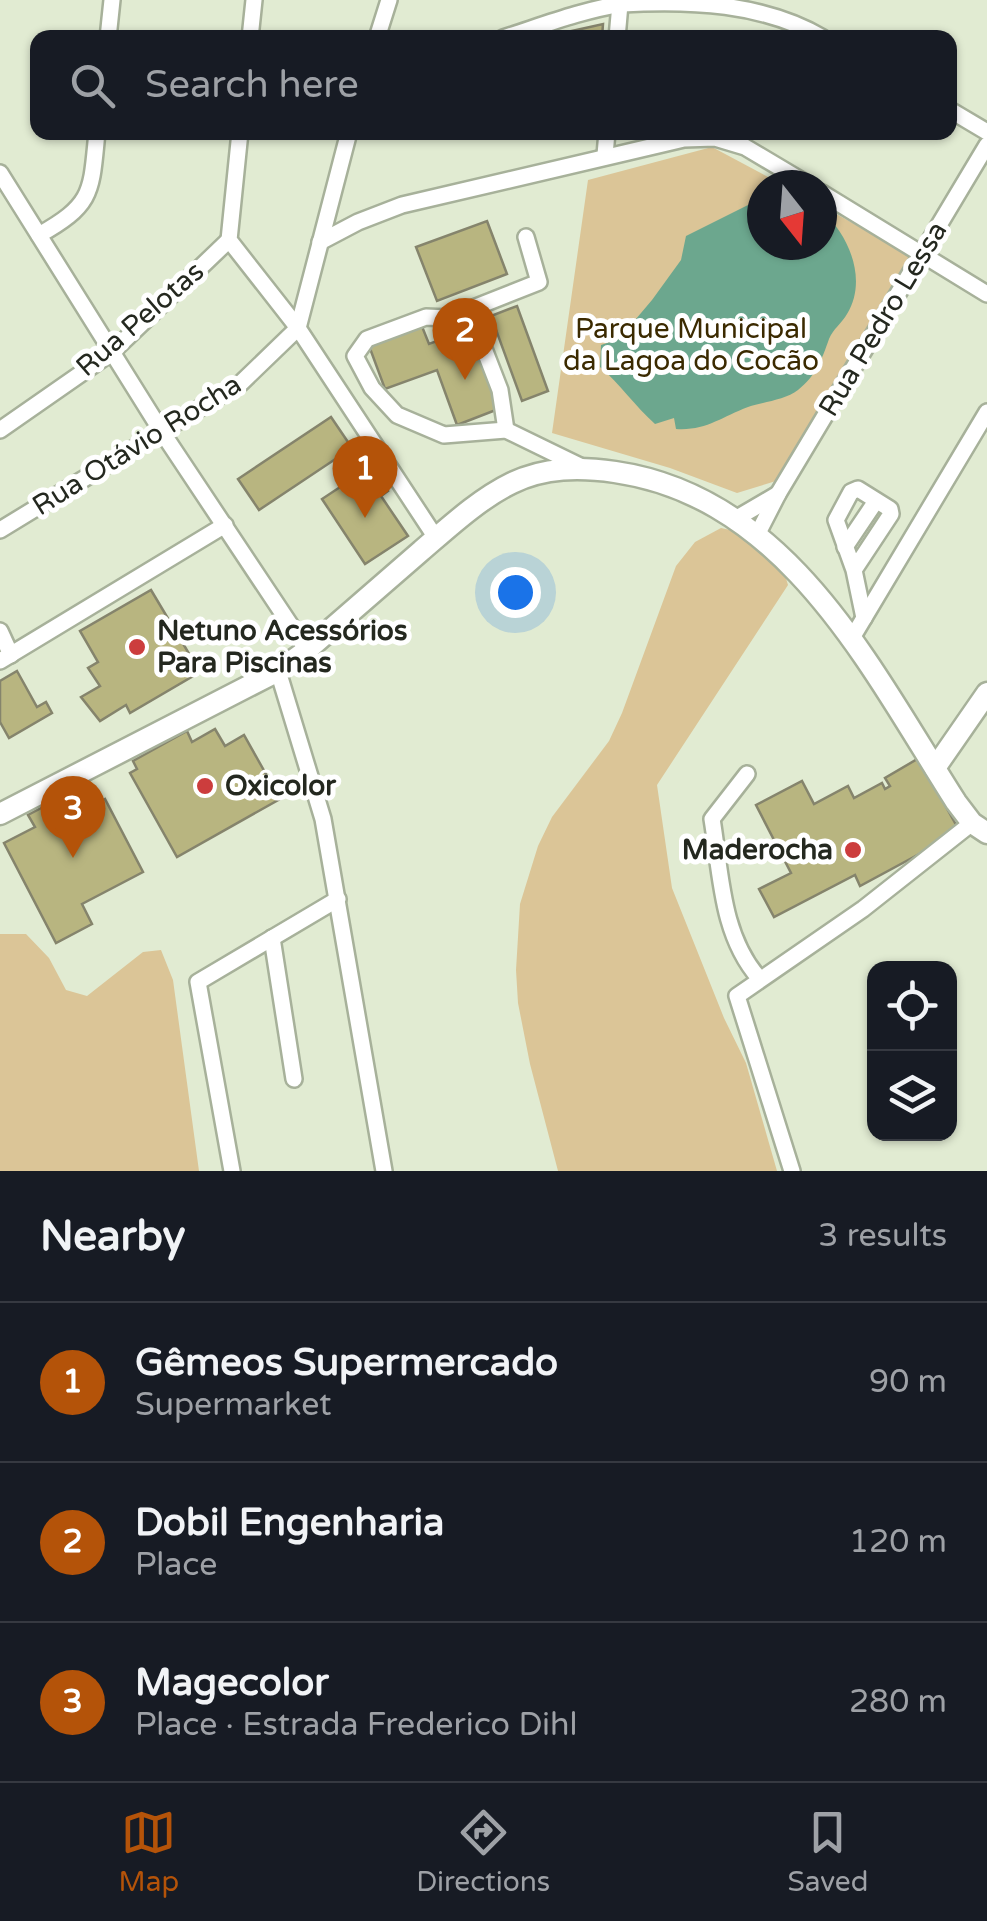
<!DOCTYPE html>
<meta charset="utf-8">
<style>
body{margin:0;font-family:"Varela Round",sans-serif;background:#20242c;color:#f1f3f6}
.controls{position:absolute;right:30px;bottom:30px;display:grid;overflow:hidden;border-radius:20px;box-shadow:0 2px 8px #0004}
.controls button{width:90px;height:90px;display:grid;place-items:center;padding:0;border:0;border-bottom:2px solid #363941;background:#171b24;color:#f1f3f6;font:50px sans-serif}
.compass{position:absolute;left:747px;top:170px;width:90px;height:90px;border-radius:50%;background:#171b24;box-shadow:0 2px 8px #0004;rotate:163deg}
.you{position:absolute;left:515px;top:592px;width:35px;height:35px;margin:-25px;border:8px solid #fff;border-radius:50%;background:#1a73e8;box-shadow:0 0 0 15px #1a73e833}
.badge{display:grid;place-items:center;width:65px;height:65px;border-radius:50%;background:#b45309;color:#fff;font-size:32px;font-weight:700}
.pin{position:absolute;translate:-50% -82px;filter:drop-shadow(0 2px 5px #0008)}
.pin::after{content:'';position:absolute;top:52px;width:35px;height:30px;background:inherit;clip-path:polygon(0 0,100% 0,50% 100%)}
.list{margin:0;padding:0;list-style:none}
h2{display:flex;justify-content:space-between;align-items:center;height:130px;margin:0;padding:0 40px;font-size:42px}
h2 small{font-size:32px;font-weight:400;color:#9ea1a6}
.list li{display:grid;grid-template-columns:65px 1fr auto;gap:30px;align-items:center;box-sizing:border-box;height:160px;padding:0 40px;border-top:2px solid #363941}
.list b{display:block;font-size:38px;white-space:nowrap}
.list p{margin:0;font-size:32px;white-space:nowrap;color:#9ea1a6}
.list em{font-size:32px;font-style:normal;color:#9ea1a6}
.icon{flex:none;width:55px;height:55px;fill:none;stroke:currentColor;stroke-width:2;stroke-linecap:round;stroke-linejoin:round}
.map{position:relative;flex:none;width:987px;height:1171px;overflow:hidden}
.search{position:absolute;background:#171b24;box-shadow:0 2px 8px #0004;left:30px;right:30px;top:30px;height:110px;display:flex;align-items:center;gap:25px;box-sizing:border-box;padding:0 35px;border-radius:20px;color:#9ea1a6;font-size:38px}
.sheet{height:610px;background:#171b24}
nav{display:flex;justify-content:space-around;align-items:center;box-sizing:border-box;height:140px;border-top:2px solid #363941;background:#171b24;font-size:28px;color:#9ea1a6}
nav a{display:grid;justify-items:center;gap:5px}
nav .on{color:#b45309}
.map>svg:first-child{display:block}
</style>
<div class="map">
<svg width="987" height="1171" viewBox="0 0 987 1171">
<rect width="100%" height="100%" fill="#e1ebd2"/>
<g fill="#dbc597">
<polygon points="712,147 783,185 762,185 762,245 822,245 822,206 917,259 776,481 737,493 670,468 552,433 588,180"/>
<polygon points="721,528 735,531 785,575 788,585 657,785 672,888 724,1018 746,1063 777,1171 558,1171 530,1064 518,1003 516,970 520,904 538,846 552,817 609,741 622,713 676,566 695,542"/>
<polygon points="0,934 26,934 49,958 66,990 87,996 143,952 161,950 173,980 199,1171 0,1171"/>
</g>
<path fill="#6ca78e" d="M 762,198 L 762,245 L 822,245 L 822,211 C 849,235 868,280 847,314 C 842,323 833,329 829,339 C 822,359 816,376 798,390 C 785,400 763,402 748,407 C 721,417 706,431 676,429 L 674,418 L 655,424 C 635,406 620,384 600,367 L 601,345 L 619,339 L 652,300 L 681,260 L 686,236 Z"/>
<g fill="#b8b580" stroke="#85846c" stroke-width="2.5">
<polygon points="603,24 602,38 565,38 563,33"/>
<polygon points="487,221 507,274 437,301 416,247"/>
<polygon points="517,306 548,391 522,401 491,316"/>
<polygon points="421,324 429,344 472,328 501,408 457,425 437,370 385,389 368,343"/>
<polygon points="331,417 352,448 259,510 238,479"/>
<polygon points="372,466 388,491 381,496 408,536 365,564 322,499"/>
<polygon points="151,590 200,672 130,713 126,705 100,721 81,697 100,686 88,668 98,662 80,631"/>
<polygon points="17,671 37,707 46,702 52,713 9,738 0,722 0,681"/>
<polygon points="215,729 225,746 244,735 280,799 177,857 130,773 137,769 133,761 187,731 192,742"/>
<polygon points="919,758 960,832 860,886 855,875 774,917 759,889 791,873 756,805 802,781 814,804 848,786 854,798 882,783 885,789 890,786 885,778"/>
<polygon points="79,788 89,808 105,799 143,872 82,904 92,924 56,943 4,843 35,827 28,815"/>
</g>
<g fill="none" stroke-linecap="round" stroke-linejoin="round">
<defs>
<g id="minor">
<polyline points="108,38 112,0"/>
<polyline points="250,38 254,0"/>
<polyline points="377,38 389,0"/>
<path d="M 503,38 C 541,26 582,10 622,4 C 689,0 764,3 823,38"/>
<polyline points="617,38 620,4"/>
<polyline points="950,110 987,132"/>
<polyline points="240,132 229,240 298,328 436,538"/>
<polyline points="605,155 607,132"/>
<polyline points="0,173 162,432 307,650"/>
<polyline points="822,193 987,294"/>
<path d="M 39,235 C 94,204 91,192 97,132"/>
<polyline points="526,237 539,282 448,318 426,317 367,339 355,356 372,388 397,415 444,435 506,430 582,467"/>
<polyline points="320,242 358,222 402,205 684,139 715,138 745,147 809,185"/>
<polyline points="469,310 500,390 506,430"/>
<polyline points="0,430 112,352 229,240"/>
<polyline points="737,518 778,494"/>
<polyline points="0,530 241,383 298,328 349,132"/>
<polyline points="757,535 778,494 987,145"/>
<polyline points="845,547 876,501"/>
<polyline points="854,570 836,520 851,492 858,489 890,509 891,514 854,570 864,618"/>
<polyline points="0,631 11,655"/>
<polyline points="852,638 987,412"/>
<polyline points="0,661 225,525"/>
<polyline points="278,671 323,819 384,1171"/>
<path d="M 747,774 L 712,819 C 721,873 721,935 759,978"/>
<polyline points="272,938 294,1079"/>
<polyline points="232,1171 198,982 338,899"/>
<polyline points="792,1171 737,996 863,909 972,823"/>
</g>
<g id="major">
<polyline points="935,768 987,693"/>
<path d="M 0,814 L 278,671 L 307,650 C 345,617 383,584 421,551 C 449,527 479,499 512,483 C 545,467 580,467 615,472 C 788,497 871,669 956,802 L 972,823 L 987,833"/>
</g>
</defs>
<use href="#minor" stroke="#a7b19a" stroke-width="20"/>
<use href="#major" stroke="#a7b19a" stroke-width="25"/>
<use href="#minor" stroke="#fff" stroke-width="15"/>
<use href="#major" stroke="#fff" stroke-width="20"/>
</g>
<g fill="#cc3d3d" stroke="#fff" stroke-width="4">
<circle cx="137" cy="647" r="10"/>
<circle cx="205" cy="786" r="10"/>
<circle cx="853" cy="850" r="10"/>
</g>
<g text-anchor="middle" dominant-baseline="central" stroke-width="10" stroke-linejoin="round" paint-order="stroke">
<g font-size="28" fill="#24281f" stroke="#fff">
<text transform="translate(140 319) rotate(-41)">Rua Pelotas</text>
<text transform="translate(883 319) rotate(-59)">Rua Pedro Lessa</text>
<text transform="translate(137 445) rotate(-32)">Rua Otávio Rocha</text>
</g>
<g font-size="28" fill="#3b2a00" stroke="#fff">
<text x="691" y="329">Parque Municipal<tspan x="691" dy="32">da Lagoa do Cocão</tspan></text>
</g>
<g font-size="28" font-weight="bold" fill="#24281f" stroke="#fff" text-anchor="start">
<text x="157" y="631">Netuno Acessórios<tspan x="157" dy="32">Para Piscinas</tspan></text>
<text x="225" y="786">Oxicolor</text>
<text x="833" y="850" text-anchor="end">Maderocha</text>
</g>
</g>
</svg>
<div class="controls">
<button><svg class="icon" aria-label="locate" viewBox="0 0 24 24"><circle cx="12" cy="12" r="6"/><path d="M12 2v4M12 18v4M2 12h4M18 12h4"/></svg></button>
<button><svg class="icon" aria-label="layers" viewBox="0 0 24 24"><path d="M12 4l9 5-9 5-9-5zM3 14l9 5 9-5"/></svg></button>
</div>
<svg class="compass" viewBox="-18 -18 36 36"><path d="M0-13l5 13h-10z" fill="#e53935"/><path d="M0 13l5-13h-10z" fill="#9ea1a6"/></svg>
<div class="you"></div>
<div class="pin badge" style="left:365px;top:518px">1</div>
<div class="pin badge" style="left:465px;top:380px">2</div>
<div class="pin badge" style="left:73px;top:858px">3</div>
<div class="search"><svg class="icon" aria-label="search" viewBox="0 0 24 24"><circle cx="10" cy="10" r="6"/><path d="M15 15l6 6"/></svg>Search here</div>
</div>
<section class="sheet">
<h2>Nearby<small>3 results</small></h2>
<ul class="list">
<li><span class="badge">1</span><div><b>Gêmeos Supermercado</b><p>Supermarket</p></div><em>90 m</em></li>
<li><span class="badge">2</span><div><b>Dobil Engenharia</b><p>Place</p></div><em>120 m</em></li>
<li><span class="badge">3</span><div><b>Magecolor</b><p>Place · Estrada Frederico Dihl</p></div><em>280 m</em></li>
</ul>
</section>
<nav>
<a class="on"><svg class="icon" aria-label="map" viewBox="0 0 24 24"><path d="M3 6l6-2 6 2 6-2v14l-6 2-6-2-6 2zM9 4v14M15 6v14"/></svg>Map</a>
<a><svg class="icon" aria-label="directions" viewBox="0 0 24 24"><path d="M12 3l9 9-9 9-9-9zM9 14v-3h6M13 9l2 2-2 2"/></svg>Directions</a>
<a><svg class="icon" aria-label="saved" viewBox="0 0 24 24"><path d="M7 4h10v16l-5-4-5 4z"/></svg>Saved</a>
</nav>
